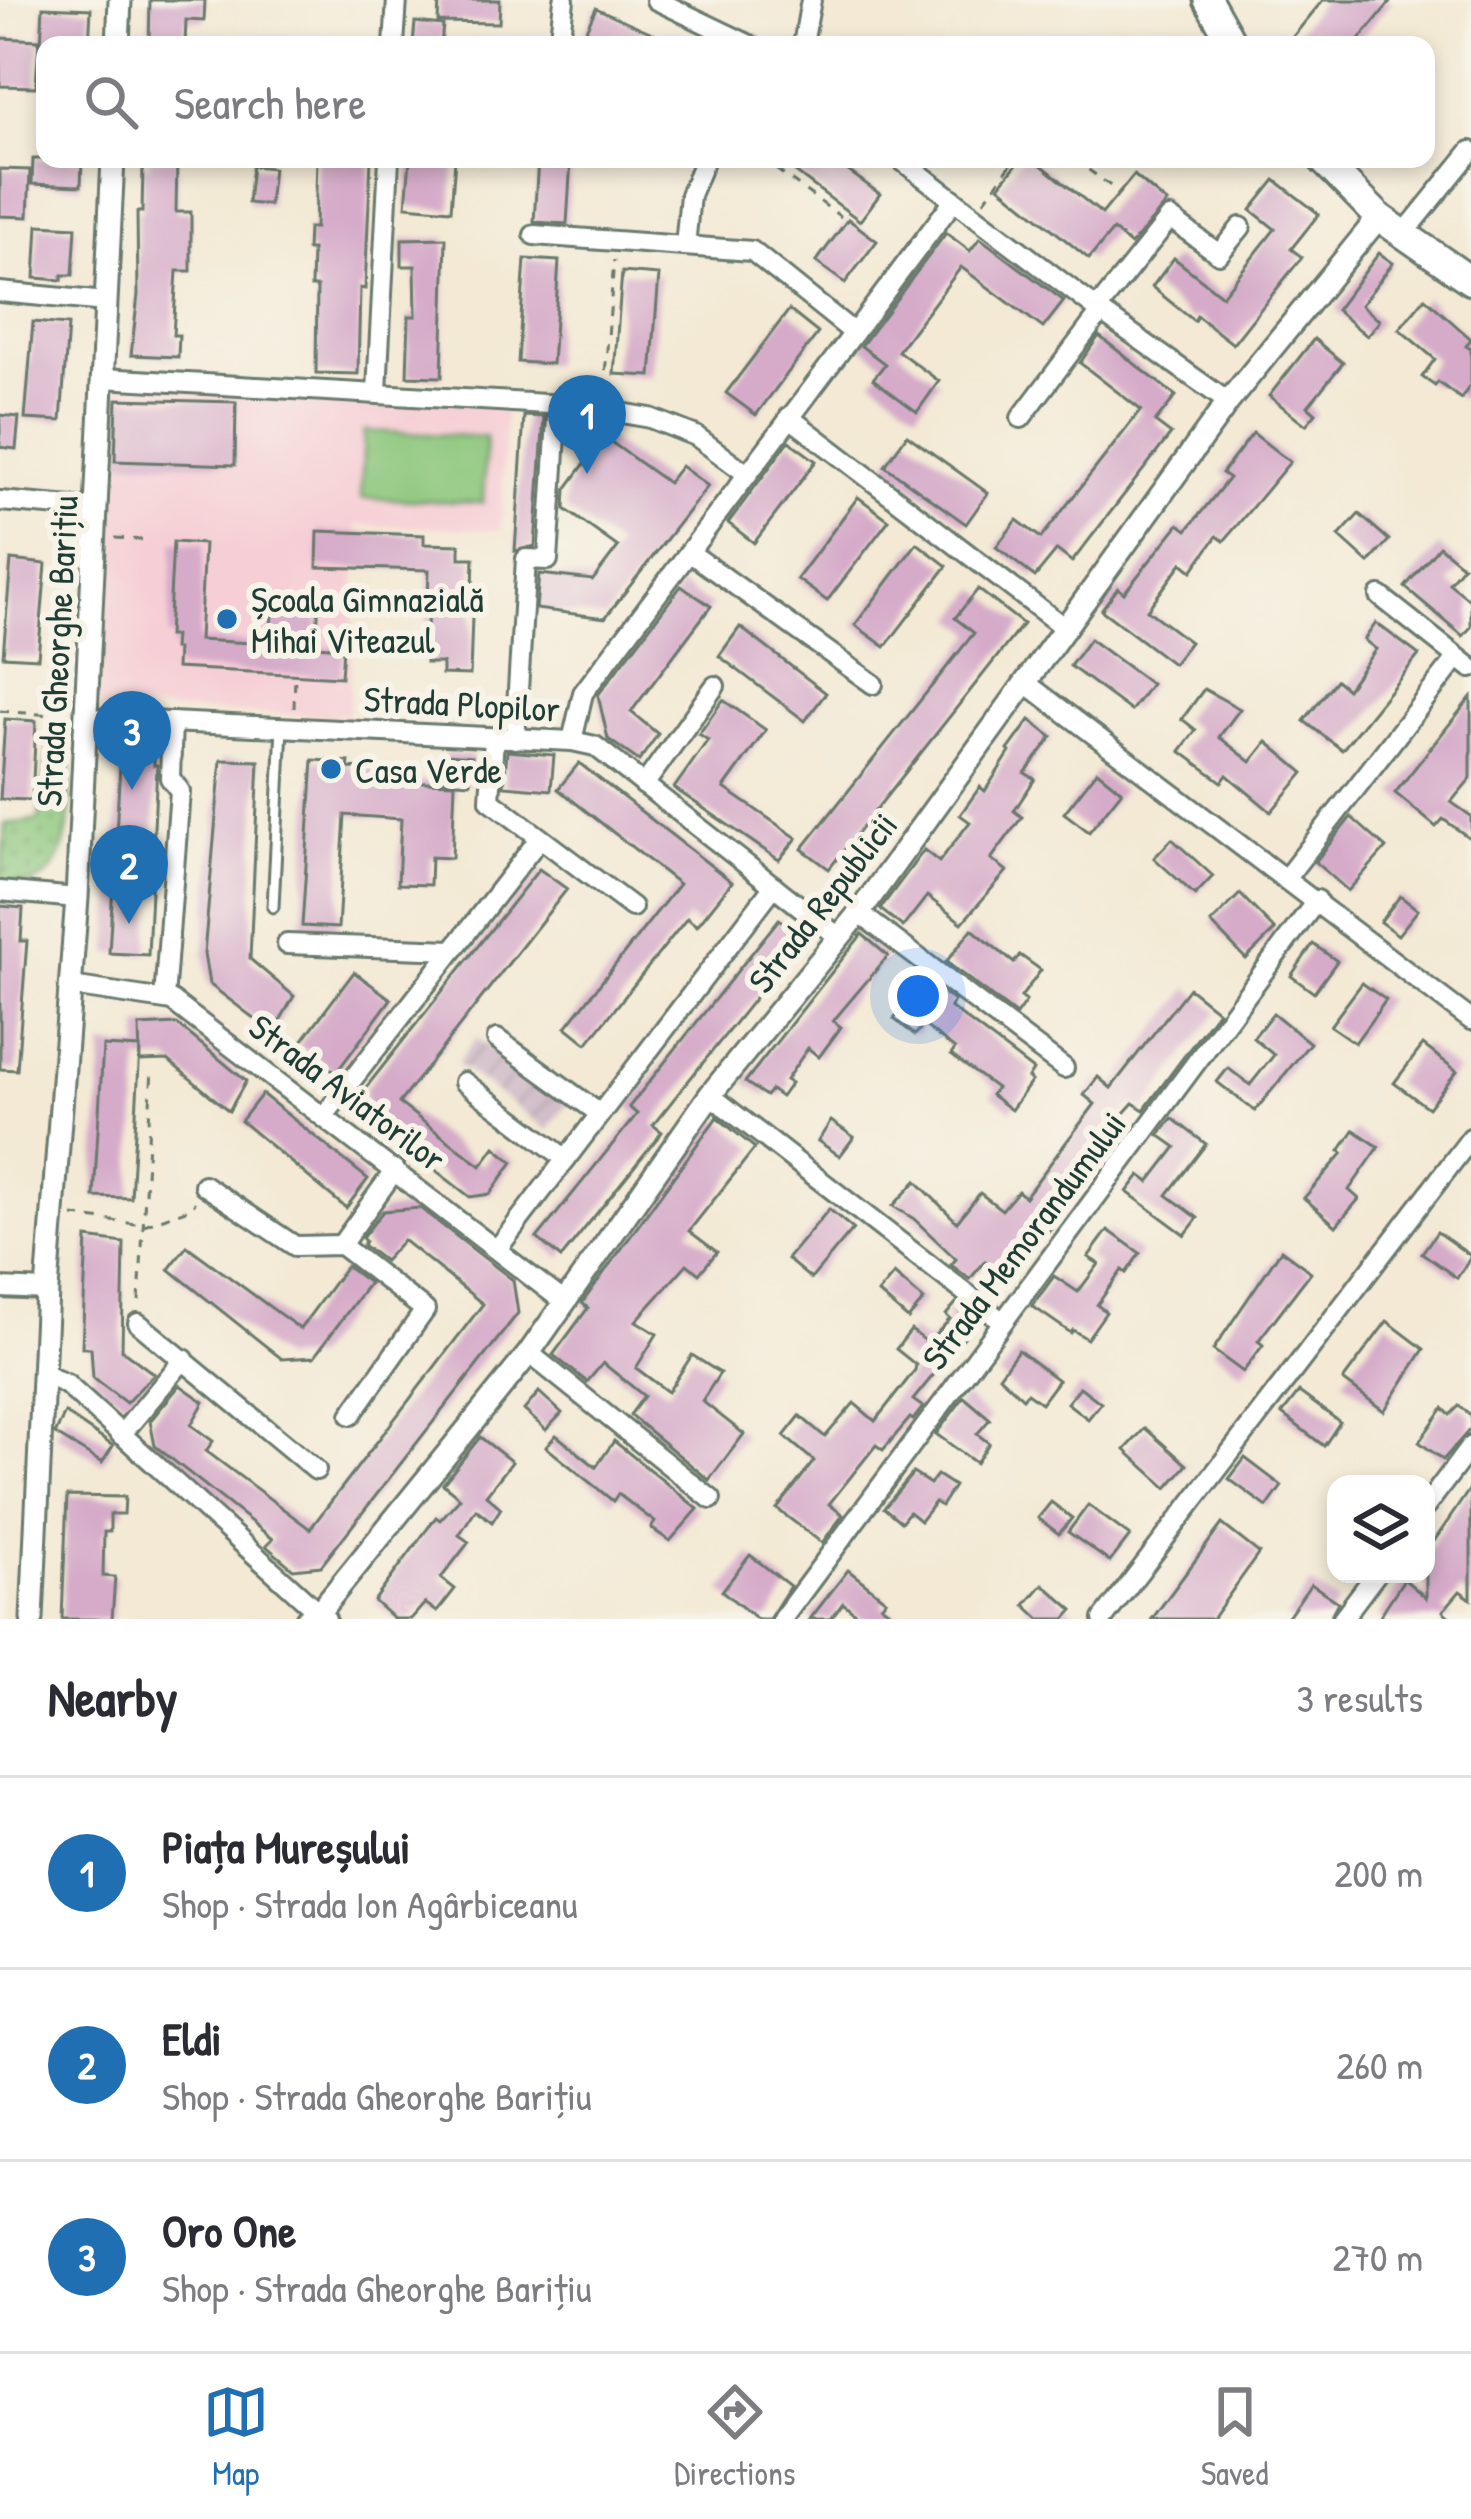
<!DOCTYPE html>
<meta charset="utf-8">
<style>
body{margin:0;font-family:"Patrick Hand",sans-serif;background:#f7f7f7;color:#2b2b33}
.controls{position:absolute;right:36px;bottom:36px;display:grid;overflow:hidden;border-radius:24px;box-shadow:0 6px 18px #0003}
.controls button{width:108px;height:108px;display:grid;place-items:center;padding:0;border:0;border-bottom:3px solid #e1e1e2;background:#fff;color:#2b2b33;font:60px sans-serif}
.you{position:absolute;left:918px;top:996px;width:42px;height:42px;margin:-30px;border:9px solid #fff;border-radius:50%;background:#1a73e8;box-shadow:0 0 0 18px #1a73e833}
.badge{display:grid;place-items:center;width:78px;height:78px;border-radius:50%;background:#1f6fb2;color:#fff;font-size:39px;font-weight:700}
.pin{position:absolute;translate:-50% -99px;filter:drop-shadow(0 3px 6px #0008)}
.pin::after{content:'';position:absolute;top:63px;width:42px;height:36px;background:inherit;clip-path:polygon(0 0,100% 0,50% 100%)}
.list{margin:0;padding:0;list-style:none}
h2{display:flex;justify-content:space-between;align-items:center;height:156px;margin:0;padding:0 48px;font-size:51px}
h2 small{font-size:39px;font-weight:400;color:#7c7c81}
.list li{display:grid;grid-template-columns:78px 1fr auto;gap:36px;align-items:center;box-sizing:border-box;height:192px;padding:0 48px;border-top:3px solid #e1e1e2}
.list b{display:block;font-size:45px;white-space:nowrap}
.list p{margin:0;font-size:39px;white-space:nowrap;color:#7c7c81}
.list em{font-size:39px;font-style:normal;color:#7c7c81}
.icon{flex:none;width:66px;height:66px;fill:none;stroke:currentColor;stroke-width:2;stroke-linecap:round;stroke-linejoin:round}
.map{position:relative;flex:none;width:1471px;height:1619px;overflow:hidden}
.search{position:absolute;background:#fff;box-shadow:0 6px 18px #0003;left:36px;right:36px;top:36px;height:132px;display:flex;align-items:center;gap:30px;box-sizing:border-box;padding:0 42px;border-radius:24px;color:#7c7c81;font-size:45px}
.sheet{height:732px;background:#fff}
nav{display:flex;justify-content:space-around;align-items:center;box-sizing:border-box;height:168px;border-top:3px solid #e1e1e2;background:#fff;font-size:33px;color:#7c7c81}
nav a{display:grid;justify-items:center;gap:6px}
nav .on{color:#1f6fb2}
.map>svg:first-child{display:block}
</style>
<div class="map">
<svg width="1471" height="1619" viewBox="0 0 1471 1619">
<defs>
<pattern id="industrial-furrows" width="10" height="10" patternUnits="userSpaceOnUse" patternTransform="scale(3)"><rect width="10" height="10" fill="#d1bdc9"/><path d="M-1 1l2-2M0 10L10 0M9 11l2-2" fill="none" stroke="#b3a3ad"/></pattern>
<pattern id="green-dots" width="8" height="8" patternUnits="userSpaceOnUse" patternTransform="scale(3)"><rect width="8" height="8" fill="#8bc67b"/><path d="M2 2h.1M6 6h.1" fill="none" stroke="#71a266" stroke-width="1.8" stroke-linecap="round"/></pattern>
</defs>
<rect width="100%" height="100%" fill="#f7f3e8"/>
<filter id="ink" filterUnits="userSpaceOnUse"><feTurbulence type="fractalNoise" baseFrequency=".00833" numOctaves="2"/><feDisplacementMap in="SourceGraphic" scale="24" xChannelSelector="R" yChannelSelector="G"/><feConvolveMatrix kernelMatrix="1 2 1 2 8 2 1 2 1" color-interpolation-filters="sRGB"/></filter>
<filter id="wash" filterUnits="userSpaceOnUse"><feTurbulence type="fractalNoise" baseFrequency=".004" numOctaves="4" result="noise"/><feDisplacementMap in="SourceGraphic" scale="48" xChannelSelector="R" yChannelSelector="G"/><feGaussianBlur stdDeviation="2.7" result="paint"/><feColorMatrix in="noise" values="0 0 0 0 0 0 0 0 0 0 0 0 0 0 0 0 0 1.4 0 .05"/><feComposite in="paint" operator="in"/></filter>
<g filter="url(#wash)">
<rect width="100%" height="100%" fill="#f3e9d4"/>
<polygon fill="#f6cfd6" points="110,386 506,400 501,530 357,525 349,717 98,708"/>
<polygon fill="url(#industrial-furrows)" points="476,1038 567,1104 548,1130 457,1064"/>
<path fill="url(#green-dots)" stroke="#558258" stroke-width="3" d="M 50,737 L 70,738 C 69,780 81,871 29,884 C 21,885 9,882 1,882 L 5,824 L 39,820 Z"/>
<polygon fill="#8bc67b" stroke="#558258" stroke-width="3" points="364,431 486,437 483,503 361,498"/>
<g id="blocks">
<g fill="#d5abc9">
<polygon points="150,0 205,0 204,21 186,20 185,45 149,45"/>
<polygon points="439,0 500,0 499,23 438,22"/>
<polygon points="1323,0 1392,0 1355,45 1286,45"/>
<polygon points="43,7 91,9 89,45 41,45"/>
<polygon points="596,8 679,45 579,45"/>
<polygon points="415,22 443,25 441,45 413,45"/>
<polygon points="0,38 39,40 36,87 0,86"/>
<polygon points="33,159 82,159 81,186 32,184"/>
<polygon points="149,159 177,159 176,212 191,212 191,271 177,271 173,335 179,335 178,357 131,355 138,295 137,212 142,212 143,166 149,166"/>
<polygon points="317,159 371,159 365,289 360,288 358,374 316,373 317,287 311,287 312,250 307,250 308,228 315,228"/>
<polygon points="410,159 455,159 451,210 406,206"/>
<polygon points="538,159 571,159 567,224 534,222"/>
<polygon points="778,159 832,159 880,194 860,221"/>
<polygon points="1021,159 1034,159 1102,214 1134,175 1167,203 1131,245 1113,230 1089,259 999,186"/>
<polygon points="252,166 273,168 269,205 248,203"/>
<polygon points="0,169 30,170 28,217 0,216"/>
<polygon points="1275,180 1319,214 1291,249 1302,257 1233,344 1197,316 1194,321 1152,287 1174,258 1222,296 1275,229 1251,210"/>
<polygon points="848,219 877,241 845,283 816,262"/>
<polygon points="38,225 76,227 73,275 62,275 62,280 35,278"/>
<polygon points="946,233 970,251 980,238 1064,301 1043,328 961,267 898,351 939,381 917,412 873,379 885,364 861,346"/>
<polygon points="446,238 442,377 407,376 409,316 416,316 415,266 402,266 402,239"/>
<polygon points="1379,253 1393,263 1361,305 1380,321 1367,336 1336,310"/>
<polygon points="525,259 559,261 552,364 518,362"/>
<polygon points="622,272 659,275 651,376 614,374"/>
<polygon points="1425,298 1471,339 1466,346 1471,349 1471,384 1461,399 1438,382 1435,386 1422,377 1435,359 1399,329"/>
<polygon points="789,310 818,333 756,415 726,393"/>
<polygon points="33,322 68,325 61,421 25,419"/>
<polygon points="1099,336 1176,396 1155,422 1171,434 1072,562 1057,550 1035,577 996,547 1017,520 1041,538 1141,410 1080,363"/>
<polygon points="1314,339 1343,363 1308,406 1316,413 1306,425 1269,396"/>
<polygon points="117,399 236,402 235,465 115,461"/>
<polygon points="0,415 19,417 16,449 0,447"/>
<polygon points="524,416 544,417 535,546 515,551"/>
<polygon points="1253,433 1290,462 1224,541 1217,536 1192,571 1182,563 1147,610 1190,642 1173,664 1101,610 1118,588 1124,593 1179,524 1187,530 1229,478 1222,473"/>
<polygon points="907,435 988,493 966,524 885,466"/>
<polygon points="604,437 668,483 681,466 708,486 605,618 536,609 539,574 593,580 618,547 565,509 566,489"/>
<polygon points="789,441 816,461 754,543 728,523"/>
<polygon points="858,497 889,520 827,601 797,579"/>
<polygon points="1359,514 1389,540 1369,563 1339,536"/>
<polygon points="318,531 424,535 424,544 460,545 460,558 474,558 470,675 442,674 442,663 426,663 429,570 317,567"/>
<polygon points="173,542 204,544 199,640 270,644 273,599 319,601 316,646 343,648 341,677 176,668 177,649 173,649 174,636 168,636"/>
<polygon points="917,543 947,566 885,647 855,625"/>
<polygon points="1439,546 1463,566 1449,583 1471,601 1471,627 1463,636 1405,587"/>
<polygon points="11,560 46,564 38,658 3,656"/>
<polygon points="681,586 711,606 631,712 658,734 639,761 608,739 598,695"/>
<polygon points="978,589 1023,624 829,869 802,849 974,633 955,618"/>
<polygon points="1376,623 1419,655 1342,750 1304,721 1336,680 1347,689 1376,649 1364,640"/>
<polygon points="740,627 826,693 805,721 719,656"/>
<polygon points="1090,639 1151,684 1131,711 1070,666"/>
<polygon points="1204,689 1240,709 1219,737 1251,762 1267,742 1304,773 1271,812 1227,775 1222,782 1180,751 1196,730 1182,719"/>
<polygon points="1471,697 1471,778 1451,802 1471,816 1471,839 1443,819 1436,827 1395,793"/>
<polygon points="723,700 766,730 724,788 797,838 779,860 674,788 708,740 699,734"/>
<polygon points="5,719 36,721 32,800 0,799"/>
<polygon points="1030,720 1052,737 1025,773 1035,779 1014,811 1022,817 991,859 1007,871 962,923 927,896 903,927 880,909 924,850 939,862 970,822 960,815 980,787 985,791 1010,752 1008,750"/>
<polygon points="121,748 154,750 154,765 157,765 148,955 109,953"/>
<polygon points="507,751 554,755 551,790 504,786"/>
<polygon points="445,754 472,756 470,783 443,781"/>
<polygon points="221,760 259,761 250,959 294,996 273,1033 209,984 204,954"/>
<polygon points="313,760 349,762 348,768 398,771 397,781 455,783 452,858 431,857 430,885 398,884 401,819 345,815 338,928 302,926"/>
<polygon points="579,763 732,882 697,926 687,918 587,1044 566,1027 679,884 558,789"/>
<polygon points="1097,771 1122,791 1089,832 1064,813"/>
<polygon points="1351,817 1386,848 1348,891 1315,862"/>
<polygon points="1172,839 1213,876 1195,895 1154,858"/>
<polygon points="539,869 567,889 399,1103 481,1166 495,1147 513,1162 490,1194 470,1197 368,1118 364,1090"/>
<polygon points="1240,894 1275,930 1246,959 1211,923"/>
<polygon points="1400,896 1418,910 1398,935 1380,922"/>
<polygon points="0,906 23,908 21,941 27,941 17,1070 0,1069"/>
<polygon points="779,919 803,938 653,1125 662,1132 561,1258 537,1238 637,1114 629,1107"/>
<polygon points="972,929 1014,963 1020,955 1041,970 1021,997 1026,1001 1016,1015 946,962"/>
<polygon points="862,934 888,956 833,1021 841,1027 819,1057 808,1048 786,1080 791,1083 781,1097 771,1090 766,1096 745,1082"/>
<polygon points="1313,944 1337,961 1314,993 1291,976"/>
<polygon points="354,972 391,999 336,1073 299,1045"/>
<polygon points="922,983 926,986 929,983 954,1001 950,1007 1033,1070 1028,1078 1032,1081 1011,1110 991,1095 996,1088 951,1055 955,1049 924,1025 915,1035 894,1019"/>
<polygon points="1362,983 1386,1000 1355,1043 1330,1026"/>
<polygon points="1189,988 1218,1011 1144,1110 1133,1103 1098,1142 1104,1146 1052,1218 1056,1222 1005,1280 985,1261 970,1279 951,1265 956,1259 914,1219 893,1206 916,1181 957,1222 980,1193 1002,1210 1018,1191 1025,1197 1095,1104 1084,1095 1098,1077 1111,1088"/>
<polygon points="1273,1013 1310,1043 1255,1111 1217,1082 1228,1068 1250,1085 1274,1055 1253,1038"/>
<polygon points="177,1024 246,1081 229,1111 168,1060 140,1061 139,1026"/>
<polygon points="1423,1045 1457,1071 1428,1108 1394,1083"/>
<polygon points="103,1046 140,1048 131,1198 94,1197"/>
<polygon points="262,1094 368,1179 346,1208 241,1121"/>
<polygon points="717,1117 755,1148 689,1231 717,1252 699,1274 687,1264 636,1321 657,1334 636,1368 668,1392 692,1355 720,1373 702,1401 744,1434 709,1480 630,1415 644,1396 603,1363 587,1382 553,1355 588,1308 582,1303"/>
<polygon points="1172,1118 1206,1144 1167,1195 1198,1218 1185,1235 1127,1192 1140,1175 1149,1182 1176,1147 1159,1135"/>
<polygon points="831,1121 854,1137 840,1156 818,1141"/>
<polygon points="1354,1130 1379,1147 1349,1190 1359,1199 1336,1226 1304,1198 1343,1153 1340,1151"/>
<polygon points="420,1208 513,1280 518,1313 321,1566 293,1569 266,1546 273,1539 155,1446 150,1421 180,1385 204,1402 191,1425 213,1441 206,1451 310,1529 483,1304 403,1240 384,1261 363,1245 365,1241 362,1238 383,1211"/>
<polygon points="829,1209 853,1229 811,1279 787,1259"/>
<polygon points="1108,1230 1140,1253 1126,1273 1122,1270 1097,1305 1106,1312 1087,1339 1073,1330 1071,1333 1032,1306 1054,1276 1078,1292 1099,1264 1088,1257"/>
<polygon points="1437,1232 1471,1256 1457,1278 1422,1253"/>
<polygon points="87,1238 124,1243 122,1350 154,1374 126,1403 93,1378 91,1348 82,1347"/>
<polygon points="187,1246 300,1329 346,1266 369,1283 314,1357 282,1359 169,1269"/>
<polygon points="1281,1250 1311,1272 1258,1341 1263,1345 1243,1372 1213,1350"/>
<polygon points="894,1274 924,1300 908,1319 878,1293"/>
<polygon points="956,1303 978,1320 913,1400 923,1407 913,1420 910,1418 883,1450 876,1445 829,1504 843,1515 822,1543 777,1509 814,1461 784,1436 800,1416 825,1437 854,1403 875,1421 915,1370 916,1365 896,1349 911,1330 928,1343 950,1319 946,1315"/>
<polygon points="1387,1321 1424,1349 1384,1411 1343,1380"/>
<polygon points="1018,1350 1058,1380 1041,1403 1027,1393 1023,1398 999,1376"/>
<polygon points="1080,1387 1101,1403 1088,1419 1067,1403"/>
<polygon points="539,1392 562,1413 546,1430 524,1410"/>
<polygon points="1299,1392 1340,1422 1324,1446 1282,1414"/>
<polygon points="964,1397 990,1419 977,1434 989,1443 976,1463 936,1434"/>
<polygon points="1459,1406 1471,1415 1471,1428 1443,1460 1419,1442 1443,1408 1450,1415"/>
<polygon points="65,1413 113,1446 102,1463 55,1434"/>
<polygon points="1145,1428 1187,1465 1167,1488 1125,1450"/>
<polygon points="556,1435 596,1467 614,1441 698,1509 670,1541 651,1528 655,1522 618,1494 613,1501 546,1447"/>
<polygon points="480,1437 512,1462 486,1495 501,1508 492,1522 476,1509 459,1535 469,1542 441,1578 455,1589 437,1612 425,1603 411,1619 394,1619 374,1601 436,1517 440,1520 460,1498 443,1484"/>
<polygon points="1245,1458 1282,1486 1267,1507 1229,1479"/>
<polygon points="913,1473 930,1484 937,1475 954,1486 941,1506 935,1502 920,1521 909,1512 901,1522 884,1508"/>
<polygon points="1471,1487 1471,1599 1460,1591 1443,1611 1452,1619 1378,1619 1404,1579 1426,1598 1426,1553"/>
<polygon points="67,1496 125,1497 124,1514 110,1514 110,1532 104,1532 103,1576 115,1577 112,1619 62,1619"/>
<polygon points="1051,1502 1072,1518 1059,1534 1038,1518"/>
<polygon points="1088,1505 1130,1536 1110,1562 1068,1532"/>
<polygon points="1222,1524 1259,1553 1212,1619 1152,1619"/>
<polygon points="750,1555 790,1586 769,1619 757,1619 722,1591"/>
<polygon points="848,1570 886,1600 881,1605 900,1619 862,1619 843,1603 831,1619 810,1619"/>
<polygon points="1043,1584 1073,1610 1065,1619 1040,1619 1025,1605"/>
<polygon points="1311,1584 1338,1602 1329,1619 1286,1619"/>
</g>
</g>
</g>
<g filter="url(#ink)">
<use href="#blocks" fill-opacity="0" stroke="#69796c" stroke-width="3"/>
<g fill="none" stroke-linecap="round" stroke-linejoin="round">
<defs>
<polyline id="service" points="273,907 282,727"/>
<g id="minor">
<polyline points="656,0 750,45"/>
<polyline points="394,45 397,0"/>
<polyline points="559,45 564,0"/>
<polyline points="803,45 811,0"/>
<polyline points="900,159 1097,309 1228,402"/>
<polyline points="534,235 752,251 854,333"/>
<polyline points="1403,235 1471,151"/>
<polyline points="685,246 690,195 705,159"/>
<polyline points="0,292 106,302"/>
<polyline points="1097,309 1170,218 1219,254 1241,227"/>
<polyline points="103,378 581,406 650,418 696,436 747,474"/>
<polyline points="377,391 389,159"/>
<polyline points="789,417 1066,629"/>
<polyline points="1021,418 1101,312"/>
<polyline points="0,501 96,509"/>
<polyline points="689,552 873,684"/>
<polyline points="1380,596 1471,668"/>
<polyline points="1026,683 1471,1020"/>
<polyline points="86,718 572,741 595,746 840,938"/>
<polyline points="494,738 490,800 632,907"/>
<polyline points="515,739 526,559 548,560 558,404"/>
<polyline points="572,741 583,693 954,200"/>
<polyline points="644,785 715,686"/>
<polyline points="1286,878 1457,658"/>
<polyline points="0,891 77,898"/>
<polyline points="859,913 1064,1068"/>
<polyline points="287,944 453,950"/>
<polyline points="71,986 172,1001 563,1301"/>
<polyline points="164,999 180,791 170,778 172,722"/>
<polyline points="497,1039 600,1114"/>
<polyline points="464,1082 566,1159"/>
<polyline points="710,1095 1003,1322"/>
<polyline points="324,1116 540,838"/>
<polyline points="204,1185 295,1246 341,1245 425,1310 351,1415"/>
<polyline points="341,1245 395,1170"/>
<polyline points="498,1248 774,886"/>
<polyline points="0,1288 47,1290"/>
<polyline points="138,1323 316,1470"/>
<polyline points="529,1353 711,1499"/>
<polyline points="45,1375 66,1384 326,1619"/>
<polyline points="121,1435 184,1359"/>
<polyline points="1426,1506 1471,1446"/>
<polyline points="782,1619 1317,900"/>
<polyline points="1103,1619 1471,1138"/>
<polyline points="1342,1619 1376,1574"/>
</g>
<g id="tertiary">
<polyline points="118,45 120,0"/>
<polyline points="32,1619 47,1290 77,898 113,159"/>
<polyline points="307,1619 319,1612 529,1353 710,1095 859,913 1228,402 1379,217"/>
</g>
<g id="primary">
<polyline points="1208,0 1233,45"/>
<polyline points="1322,159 1379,217 1471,281"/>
</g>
</defs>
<use href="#service" stroke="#69796c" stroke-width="15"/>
<use href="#minor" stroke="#69796c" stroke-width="24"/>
<use href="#tertiary" stroke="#69796c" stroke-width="27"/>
<use href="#primary" stroke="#69796c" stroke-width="33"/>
<g stroke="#69796c" stroke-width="3" stroke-dasharray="9 9" stroke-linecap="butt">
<polyline points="762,159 841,217"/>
<polyline points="1074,159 1112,187"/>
<polyline points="984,201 1015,159"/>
<polyline points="604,388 614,260"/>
<polyline points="115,538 145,540"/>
<polyline points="294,708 295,675"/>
<polyline points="0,711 64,716"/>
<polyline points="73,1216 144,1225 191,1208 195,1202"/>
<polyline points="139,1301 152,1069"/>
</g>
<use href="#service" stroke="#fff" stroke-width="9"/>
<use href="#minor" stroke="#fff" stroke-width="18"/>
<use href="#tertiary" stroke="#fff" stroke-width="21"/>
<use href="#primary" stroke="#fff" stroke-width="27"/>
</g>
</g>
<g fill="#1f6fb2" stroke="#f7f3e8" stroke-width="4.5">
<circle cx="227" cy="619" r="12"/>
<circle cx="331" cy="769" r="12"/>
</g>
<g text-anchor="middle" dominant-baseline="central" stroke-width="12" stroke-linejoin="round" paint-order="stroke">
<g font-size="36" fill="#1f3d34" stroke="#f7f3e8" text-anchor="start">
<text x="251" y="598">Școala Gimnazială<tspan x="251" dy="41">Mihai Viteazul</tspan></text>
<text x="355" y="769">Casa Verde</text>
</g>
<g font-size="36" fill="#1f3d34" stroke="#f7f3e8">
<text transform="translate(56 651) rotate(-87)">Strada Gheorghe Barițiu</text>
<text transform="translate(462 703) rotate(3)">Strada Plopilor</text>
<text transform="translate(822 902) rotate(-52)">Strada Republicii</text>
<text transform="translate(348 1092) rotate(37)">Strada Aviatorilor</text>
<text transform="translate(1023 1240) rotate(-53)">Strada Memorandumului</text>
</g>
</g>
</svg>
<div class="controls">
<button><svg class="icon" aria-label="layers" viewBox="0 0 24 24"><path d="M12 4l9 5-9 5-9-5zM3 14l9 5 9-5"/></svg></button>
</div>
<div class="you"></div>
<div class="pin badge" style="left:587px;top:474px">1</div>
<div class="pin badge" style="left:129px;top:924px">2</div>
<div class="pin badge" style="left:132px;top:790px">3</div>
<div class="search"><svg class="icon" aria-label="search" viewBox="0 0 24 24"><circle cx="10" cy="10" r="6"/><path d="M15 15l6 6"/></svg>Search here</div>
</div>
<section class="sheet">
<h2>Nearby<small>3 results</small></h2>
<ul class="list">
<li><span class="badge">1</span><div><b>Piața Mureșului</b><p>Shop · Strada Ion Agârbiceanu</p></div><em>200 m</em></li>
<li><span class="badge">2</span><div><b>Eldi</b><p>Shop · Strada Gheorghe Barițiu</p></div><em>260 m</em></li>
<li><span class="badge">3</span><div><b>Oro One</b><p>Shop · Strada Gheorghe Barițiu</p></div><em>270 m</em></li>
</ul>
</section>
<nav>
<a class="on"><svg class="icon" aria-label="map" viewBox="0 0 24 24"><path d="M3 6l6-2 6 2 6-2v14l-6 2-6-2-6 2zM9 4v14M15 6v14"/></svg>Map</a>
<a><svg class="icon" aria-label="directions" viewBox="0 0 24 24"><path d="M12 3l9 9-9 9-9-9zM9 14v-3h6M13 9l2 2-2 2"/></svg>Directions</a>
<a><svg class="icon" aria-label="saved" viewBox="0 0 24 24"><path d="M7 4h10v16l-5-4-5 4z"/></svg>Saved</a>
</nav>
